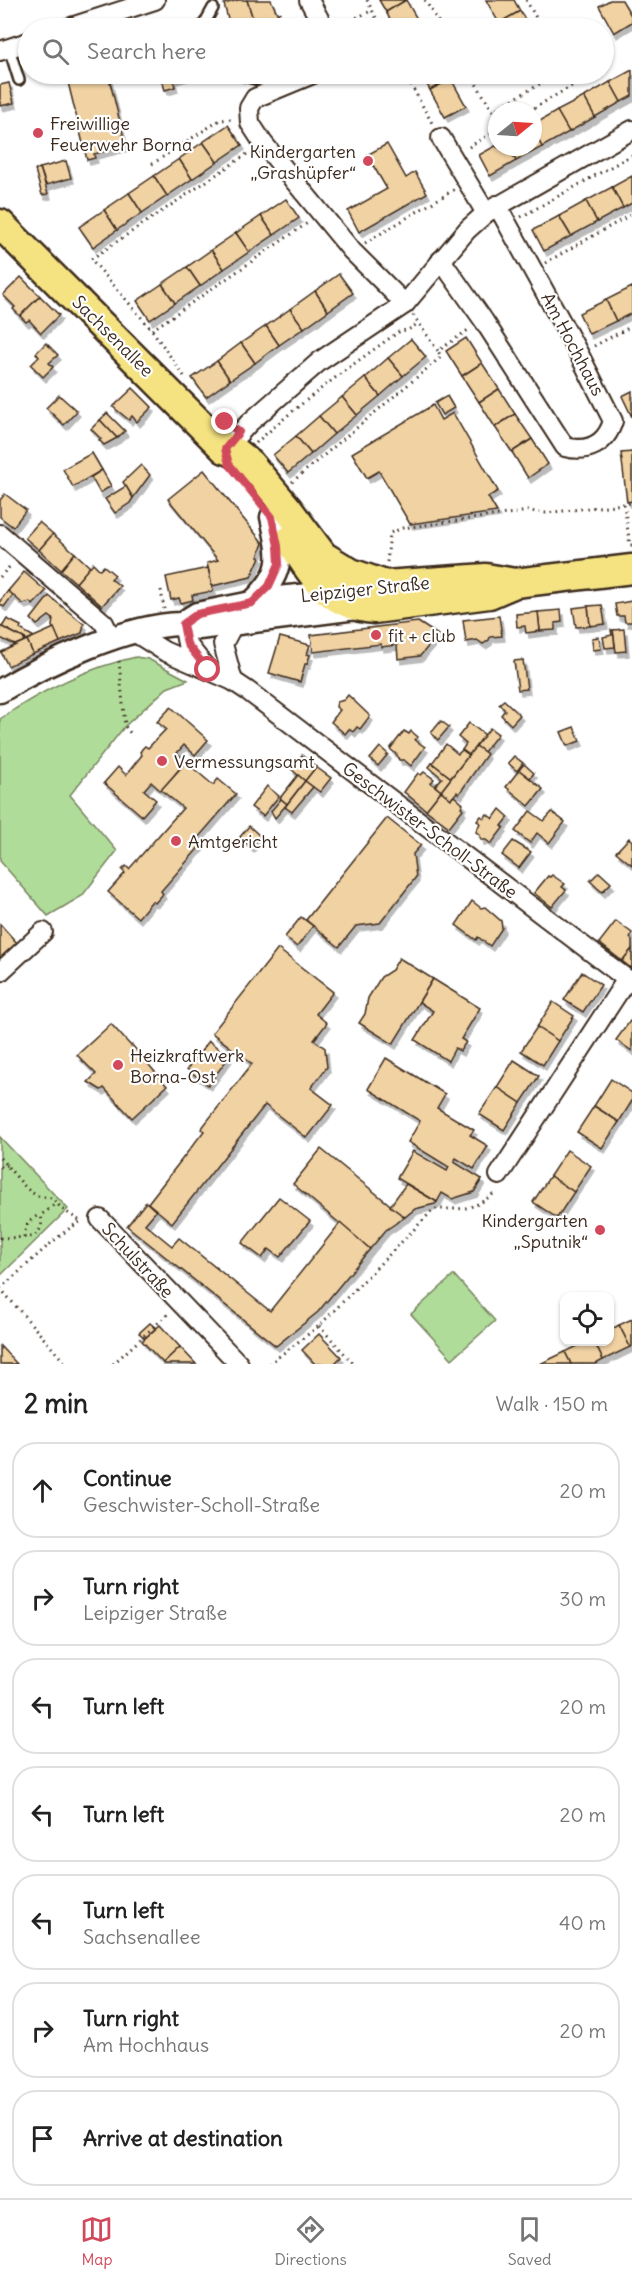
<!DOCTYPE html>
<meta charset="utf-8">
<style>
body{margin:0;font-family:Delius,sans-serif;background:#f6f6f6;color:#222}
.controls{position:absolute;right:18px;bottom:18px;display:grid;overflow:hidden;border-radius:12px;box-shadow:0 2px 4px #0004}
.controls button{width:54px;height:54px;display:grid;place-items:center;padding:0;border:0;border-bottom:2px solid #e0e0e0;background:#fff;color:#222;font:30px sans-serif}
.compass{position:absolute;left:488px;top:102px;width:54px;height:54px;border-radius:50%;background:#fff;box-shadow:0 2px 4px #0004;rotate:72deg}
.stop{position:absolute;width:18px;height:18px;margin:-14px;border:4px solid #d1495b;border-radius:50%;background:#fff}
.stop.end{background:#d1495b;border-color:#fff;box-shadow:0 2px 6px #0008}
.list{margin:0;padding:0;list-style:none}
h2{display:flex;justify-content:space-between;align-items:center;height:78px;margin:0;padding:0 24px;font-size:26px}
h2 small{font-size:20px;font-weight:400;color:#767676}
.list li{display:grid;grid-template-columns:39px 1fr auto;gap:18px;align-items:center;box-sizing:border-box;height:96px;margin:0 12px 12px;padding:0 12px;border:2px solid #e0e0e0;border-radius:24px}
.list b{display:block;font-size:22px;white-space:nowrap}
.list p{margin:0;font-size:20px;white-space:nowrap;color:#767676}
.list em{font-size:20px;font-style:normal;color:#767676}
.icon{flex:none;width:33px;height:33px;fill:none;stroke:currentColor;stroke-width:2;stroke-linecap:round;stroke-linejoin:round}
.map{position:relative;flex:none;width:632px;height:1364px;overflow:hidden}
.search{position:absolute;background:#fff;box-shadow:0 2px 4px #0004;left:18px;right:18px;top:18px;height:66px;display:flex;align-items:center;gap:15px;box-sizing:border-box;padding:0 21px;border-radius:33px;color:#767676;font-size:22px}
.sheet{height:834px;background:#fff}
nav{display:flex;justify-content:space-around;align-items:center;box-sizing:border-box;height:84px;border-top:2px solid #e0e0e0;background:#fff;font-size:16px;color:#767676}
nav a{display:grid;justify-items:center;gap:3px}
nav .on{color:#d1495b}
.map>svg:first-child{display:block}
</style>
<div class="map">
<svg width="632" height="1364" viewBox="0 0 632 1364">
<defs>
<filter id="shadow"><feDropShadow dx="3" dy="5" stdDeviation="0" flood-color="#0004"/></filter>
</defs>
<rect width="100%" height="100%" fill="#fff"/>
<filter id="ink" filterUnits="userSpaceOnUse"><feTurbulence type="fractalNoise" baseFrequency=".0167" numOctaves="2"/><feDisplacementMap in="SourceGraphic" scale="12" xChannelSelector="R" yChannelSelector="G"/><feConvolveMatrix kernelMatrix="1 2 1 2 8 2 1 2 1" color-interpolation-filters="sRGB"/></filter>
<g filter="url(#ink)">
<g fill="#b0dc9a" stroke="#76835c" stroke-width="1.5">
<path d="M 136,657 L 148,659 L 188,680 L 167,688 L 125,726 L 70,795 L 117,851 L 82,896 L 48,916 L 0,861 L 0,719 C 42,690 86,668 136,657 Z"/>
<polygon points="0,1137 68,1209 0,1276"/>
<polygon points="454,1275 495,1321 452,1359 411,1314"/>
</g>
<g fill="#f1d2a3" stroke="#3b2a1e" stroke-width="1.5" filter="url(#shadow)">
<polygon points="238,0 247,0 256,28 217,28 229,23 224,4"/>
<polygon points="247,0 271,0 284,28 256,28"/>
<polygon points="379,0 406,0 386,12"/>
<polygon points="406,0 421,26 417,28 395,28 386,12"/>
<polygon points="486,0 514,0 520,11 499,23"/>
<polygon points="610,0 622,0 632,17 632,22 614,33 599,6"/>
<polygon points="520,11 530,28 503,28 499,23"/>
<polygon points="632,70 632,96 621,102 610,82"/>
<polygon points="66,74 108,74 126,146 94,154 95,158 87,160"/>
<polygon points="160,74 185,74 185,76 173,79 175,87 165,90"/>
<polygon points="421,74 448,74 451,79 430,90"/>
<polygon points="451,79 466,106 445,117 430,90"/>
<polygon points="610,82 621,102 595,117 584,97"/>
<polygon points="9,83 14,103 0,106 0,85"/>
<polygon points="584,97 595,117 569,132 557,111"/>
<polygon points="557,111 569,132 542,147 533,130 533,125"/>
<polygon points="228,125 242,145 217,162 203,142"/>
<polygon points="533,130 542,147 516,161 508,147 533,147"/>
<polygon points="203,142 217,162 192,179 179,159"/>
<polygon points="387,144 406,178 415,172 427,193 359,232 348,211 387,189 367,155"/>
<polygon points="497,145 497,147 508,147 516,161 490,176 479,155"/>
<polygon points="179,159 192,179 167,196 154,176"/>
<polygon points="66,161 71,178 46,185 40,168"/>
<polygon points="40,168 48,194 42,195 35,170"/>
<polygon points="154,176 167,196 142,213 129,193"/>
<polygon points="632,176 632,203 623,208 612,187"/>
<polygon points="612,187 623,208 597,222 586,201"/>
<polygon points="129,193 142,213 117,230 104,210"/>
<polygon points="286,199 299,218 274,235 261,216"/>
<polygon points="586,201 597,222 571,236 559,216"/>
<polygon points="104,210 117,230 93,247 79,227"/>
<polygon points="261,216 274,235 249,252 236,233"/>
<polygon points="559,216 571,236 544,251 533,230"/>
<polygon points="236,233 249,252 224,269 211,250"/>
<polygon points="211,250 224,269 200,286 187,267"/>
<polygon points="187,267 200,286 175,303 162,284"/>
<polygon points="339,274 353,293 328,311 315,291"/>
<polygon points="21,277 40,296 20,316 13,309 15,307 3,295"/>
<polygon points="162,284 175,303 150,320 137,301"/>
<polygon points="632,287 632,313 616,321 606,300"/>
<polygon points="315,291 328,311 304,328 290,309"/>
<polygon points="40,296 59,315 41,333 29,320 26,322 20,316"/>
<polygon points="606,300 616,321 589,334 579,313"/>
<polygon points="290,309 304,328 279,345 266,326"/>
<polygon points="266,326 279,345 255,363 241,343"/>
<polygon points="466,338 482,363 462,376 446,351"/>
<polygon points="411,339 426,357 403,376 388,358"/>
<polygon points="46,343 58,355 49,363 53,367 43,377 31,365 39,357 36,353"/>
<polygon points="241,343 255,363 230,380 217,361"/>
<polygon points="388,358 403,376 380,396 365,378"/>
<polygon points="217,361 230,380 206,397 192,378"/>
<polygon points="482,363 499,389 479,402 462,376"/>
<polygon points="365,378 380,396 357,415 342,397"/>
<polygon points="133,388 152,407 137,422 132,416 129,420 113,407"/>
<polygon points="499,389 515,414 495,427 479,402"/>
<polygon points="632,391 632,417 622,396"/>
<polygon points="59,395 77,411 64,425 46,408"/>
<polygon points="447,396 454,408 442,415 435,403"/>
<polygon points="342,397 357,415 334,434 319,416"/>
<polygon points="433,405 441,420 453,413 498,491 488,497 497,512 410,524 379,471 367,478 352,453"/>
<polygon points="107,413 125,431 117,438 100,420"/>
<polygon points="515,414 532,439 512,452 495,427"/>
<polygon points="319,416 334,434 311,454 296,436"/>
<polygon points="100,420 117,438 104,445 99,440 101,439 91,429"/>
<polygon points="296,436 311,454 288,473 273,455"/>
<polygon points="532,439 548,464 528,478 512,452"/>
<polygon points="632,452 632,501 627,502 621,453"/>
<polygon points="92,453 102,470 73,487 63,469"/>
<polygon points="141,465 150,475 133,498 123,482"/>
<polygon points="102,470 111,486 100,493 91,477"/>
<polygon points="204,470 263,543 258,557 260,557 251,577 212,586 207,563 218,560 168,499"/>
<polygon points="126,486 133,498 130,503 115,513 105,499"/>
<polygon points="5,494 26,510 13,527 0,517 0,500"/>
<polygon points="39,522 53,534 39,550 25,538"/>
<polygon points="53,534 75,553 61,570 39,550"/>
<polygon points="75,553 90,567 76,583 61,570"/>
<polygon points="93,563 100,570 104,566 115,575 111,579 120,586 102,606 76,583"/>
<polygon points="208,568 213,591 192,595 193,600 181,603 179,598 171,600 166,577"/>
<polygon points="24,572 46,591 33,605 30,602 23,604 8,591"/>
<polygon points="8,591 13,595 4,607 0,604 0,601"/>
<polygon points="49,596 84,624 82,633 60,642 52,626 53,619 49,616 37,625 31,619"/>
<polygon points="632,601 632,622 625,622 624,616 617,616 615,604"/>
<polygon points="602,605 605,624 590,626 588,606"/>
<polygon points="588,606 590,626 576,627 573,608"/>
<polygon points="561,610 562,622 555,623 555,630 540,631 538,612"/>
<polygon points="538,612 540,631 526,633 525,626 517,627 516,614"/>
<polygon points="499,616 502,636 490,637 489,640 483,644 477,640 466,642 463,620"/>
<polygon points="7,619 21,626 20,629 34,637 27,640 2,627"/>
<polygon points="418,622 438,635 420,656 398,659 397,645 381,647 381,644 313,652 311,635"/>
<polygon points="0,626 2,627 27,640 15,645 0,638"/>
<polygon points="54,628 60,642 33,654 27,640"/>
<polygon points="624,629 626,651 616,652 613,630"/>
<polygon points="611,630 613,630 615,647 605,648 603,637 612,635"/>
<polygon points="280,637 310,645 307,654 310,655 307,664 305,664 300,682 269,673"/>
<polygon points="599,637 601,649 593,650 592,638"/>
<polygon points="27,640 33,654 8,666 1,652"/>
<polygon points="523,660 527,689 518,690 514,661"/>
<polygon points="348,695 370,716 360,729 357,727 353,732 349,729 345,734 331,722 340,710 336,707 337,702 344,700"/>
<polygon points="504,700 520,715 511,725 501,715 505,710 499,704"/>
<polygon points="171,707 208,740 195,755 184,745 177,753 186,761 161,791 151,782 144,790 156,800 142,816 104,783 118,767 126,775 142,755 140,752 142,749 145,746 148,748 166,729 157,722"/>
<polygon points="441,721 449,727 438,740 431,733"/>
<polygon points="469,723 485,735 469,755 462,750 466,744 458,737"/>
<polygon points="574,727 580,741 567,746 561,732"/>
<polygon points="490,728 498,734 484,752 476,746"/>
<polygon points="404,731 409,734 411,731 418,737 415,740 425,747 411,766 404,760 399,760 397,755 390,749"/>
<polygon points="446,744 458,754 462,750 469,755 451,778 432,763"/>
<polygon points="476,746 487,754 459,794 457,792 451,799 441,791"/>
<polygon points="380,747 388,754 378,766 370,759"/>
<polygon points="302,755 316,767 305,781 291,769"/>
<polygon points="514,756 523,763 517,771 508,763"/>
<polygon points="186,762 213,785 218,779 236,794 197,839 203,843 161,891 163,894 155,903 152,901 138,918 108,892 125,873 122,870 126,866 129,869 183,808 161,790"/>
<polygon points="432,763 451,778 441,791 435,786 442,778 429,767"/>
<polygon points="524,764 534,773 530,778 519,770"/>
<polygon points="316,767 331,778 320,792 305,781"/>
<polygon points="519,770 543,789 529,806 506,787"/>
<polygon points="424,772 434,779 431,783 441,791 426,810 404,792 418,773 421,775"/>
<polygon points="298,775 305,781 287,804 280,798"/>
<polygon points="305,781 313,787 292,812 285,807"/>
<polygon points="267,786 279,796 263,816 251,807"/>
<polygon points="441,791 451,799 454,796 463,804 461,807 463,809 449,827 426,810"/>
<polygon points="281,799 287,804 275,818 271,811"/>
<polygon points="500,809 509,817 502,826 504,827 491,844 486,840 481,840 480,835 476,832 480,823 477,821 481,816 484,818 487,814 493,819"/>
<polygon points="530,811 544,821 552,812 565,822 549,843 537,833 530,843 515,831"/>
<polygon points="387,818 421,845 413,854 416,877 380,923 356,926 339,947 306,920"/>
<polygon points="249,826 260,836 251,847 240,837"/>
<polygon points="629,838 632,841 632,865 616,852"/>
<polygon points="513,841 531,852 519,868 502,855"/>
<polygon points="599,872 611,883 602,892 590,881"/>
<polygon points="552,875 565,884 562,887 566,890 552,907 534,893 548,876 550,877"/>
<polygon points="472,901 481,908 485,907 501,921 502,928 490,946 478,937 476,940 456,925"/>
<polygon points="301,917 313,926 297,947 285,937"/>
<polygon points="616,921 632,933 630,938 632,940 632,949 622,961 599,943"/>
<polygon points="0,924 17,943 0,958"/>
<polygon points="278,949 333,992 316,1014 327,1023 314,1040 325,1048 327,1067 311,1088 333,1105 307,1138 265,1105 172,1223 148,1203 204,1131 201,1129 252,1064 212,1033"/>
<polygon points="632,949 632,969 622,961"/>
<polygon points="399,958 433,979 393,1044 359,1023 365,1014 368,998 381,977 392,970"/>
<polygon points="582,972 601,985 583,1012 564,1000"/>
<polygon points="433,979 480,1008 461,1039 466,1042 460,1051 455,1048 448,1061 415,1040 433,1011 419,1002"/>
<polygon points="553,1002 574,1016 558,1041 537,1027"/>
<polygon points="630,1021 632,1022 632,1051 616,1040"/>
<polygon points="111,1024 131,1046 132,1045 167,1086 132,1118 104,1088 101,1090 88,1082 96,1074 77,1055"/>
<polygon points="537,1027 558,1041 543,1065 521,1051"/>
<polygon points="209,1041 229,1057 208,1085 187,1069"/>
<polygon points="386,1058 445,1094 437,1108 474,1130 470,1135 488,1146 474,1169 456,1158 454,1162 482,1179 474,1192 452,1199 442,1193 437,1202 397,1178 413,1151 447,1171 449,1167 408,1142 420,1121 368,1089"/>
<polygon points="514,1060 539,1076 521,1103 497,1087"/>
<polygon points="611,1079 632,1093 632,1101 619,1122 594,1106"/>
<polygon points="497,1087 521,1103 504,1130 479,1114"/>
<polygon points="594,1106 619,1122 602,1148 577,1132"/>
<polygon points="321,1149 405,1217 386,1230 370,1249 293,1184"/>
<polygon points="567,1150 591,1166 574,1192 550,1176"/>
<polygon points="550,1176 574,1192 557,1218 533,1202"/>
<polygon points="406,1184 437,1202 435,1204 415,1209 405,1217 390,1206"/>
<polygon points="279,1197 310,1221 280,1257 269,1249 262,1258 242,1243"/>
<polygon points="146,1202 156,1211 145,1224 172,1246 179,1238 270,1311 340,1223 370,1249 318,1312 276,1346 127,1226"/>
<polygon points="632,1319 632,1346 630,1347 619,1325"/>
<polygon points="150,1323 156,1328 145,1338 139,1333"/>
<polygon points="160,1325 180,1347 163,1363 142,1341"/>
<polygon points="619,1325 630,1347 603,1360 594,1342 610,1342 610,1330"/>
<polygon points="319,1334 341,1357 334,1364 315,1364 302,1350"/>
<polygon points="586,1342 594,1342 603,1360 596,1364 571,1364 565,1352"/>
<polygon points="0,1346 17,1364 0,1364"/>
<polygon points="180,1347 196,1364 164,1364 163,1363"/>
<polygon points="565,1352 571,1364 540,1364"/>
</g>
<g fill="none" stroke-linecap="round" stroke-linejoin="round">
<defs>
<g id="service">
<polyline points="202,28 213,8"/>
<polyline points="9,48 19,80"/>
<polyline points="238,74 279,86"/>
</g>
<g id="minor">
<polyline points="309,0 324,28"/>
<polyline points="68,28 155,0"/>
<polyline points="0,51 28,42"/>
<polyline points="313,74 255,98 249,108 250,123 263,143 352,251 405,304"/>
<polyline points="441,138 486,213"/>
<path d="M 441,260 L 484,321 L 565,447 C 588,453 606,444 613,421 L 579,354 L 497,205"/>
<polyline points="225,449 249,423 320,361 405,304 467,230 486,213 632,130"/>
<polyline points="0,534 104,623 112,640"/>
<polyline points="183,623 187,644 207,669"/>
<polyline points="134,632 164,651 233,681 248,691 632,983"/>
<polyline points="233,681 223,644 234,623"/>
<polyline points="0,972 43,932"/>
<polyline points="499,1175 627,979"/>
<polyline points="100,1219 239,1364"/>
</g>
<g id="tertiary">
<path d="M 252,603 C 285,571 281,559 272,517"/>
<polyline points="189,619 197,614 277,598 342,592"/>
<path d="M 0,691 C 46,663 127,625 181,624 C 187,624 193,626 199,628 L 356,608"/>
</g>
<g id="primary">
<polyline points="0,224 225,449 236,453 250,464 287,508 323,556 351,573 385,585 486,578 515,583"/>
<path d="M 290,540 C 314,576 327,605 374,609 L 489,594 L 515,583 L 632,569"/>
</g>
</defs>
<use href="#service" stroke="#3b2a1e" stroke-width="14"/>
<use href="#minor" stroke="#3b2a1e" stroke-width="22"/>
<use href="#tertiary" stroke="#3b2a1e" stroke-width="27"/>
<use href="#primary" stroke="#3b2a1e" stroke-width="33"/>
<g stroke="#3b2a1e" stroke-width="3" stroke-dasharray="1.5 4.5" stroke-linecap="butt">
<polyline points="367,0 381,28"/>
<polyline points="425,0 442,28"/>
<polyline points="526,0 542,28"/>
<polyline points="279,12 286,28"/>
<polyline points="340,25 371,11"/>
<polyline points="405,74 433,125"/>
<polyline points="470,74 493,111 557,74"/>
<polyline points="529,111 592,74"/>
<polyline points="469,147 497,130"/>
<polyline points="152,164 220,120 233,119"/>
<polyline points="521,217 632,155"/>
<polyline points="365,243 455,189"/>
<polyline points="545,263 632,214"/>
<polyline points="413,315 438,351 471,328"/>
<polyline points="152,330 309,222"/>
<polyline points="594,346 632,326"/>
<polyline points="184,376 152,330 91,259 250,152"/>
<path d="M 256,443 C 301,402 350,366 400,331 L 408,330 L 419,323"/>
<polyline points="292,482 441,357 438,351"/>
<polyline points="624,504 630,545 632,545"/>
<polyline points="387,562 390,533 403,528 529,511 546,513 632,503"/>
<polyline points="0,577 11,565"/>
<polyline points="161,590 164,609"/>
<polyline points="119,661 125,726 131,734"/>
<polyline points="0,1158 27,1189 37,1196 52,1198 62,1209 80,1221"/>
<polyline points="0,1167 7,1165"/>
<path d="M 24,1237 C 25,1226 30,1217 41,1215"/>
<path d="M 0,1238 L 33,1237 C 41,1230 43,1226 41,1215 L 57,1203"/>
<path d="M 0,1288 C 17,1276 68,1223 84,1221"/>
<polyline points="0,1288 66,1364"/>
<polyline points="319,1326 354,1364"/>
<polyline points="113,1364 169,1313"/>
<path d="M 269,1364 L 319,1326 L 434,1209 C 461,1209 472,1211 493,1194 L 494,1191"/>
</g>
<use href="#service" stroke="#fff" stroke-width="9"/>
<use href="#minor" stroke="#fff" stroke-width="18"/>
<use href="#tertiary" stroke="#fff" stroke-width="22"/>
<use href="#primary" stroke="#f5e382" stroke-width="28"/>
</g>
</g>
<g fill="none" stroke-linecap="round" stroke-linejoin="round" filter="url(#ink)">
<polyline stroke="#d1495b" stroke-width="8" points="208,670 187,644 183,624 197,614 252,603 269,586 279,564 278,546 272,517 229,464 225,449 239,432 225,422"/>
</g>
<g fill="#d1495b" stroke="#fff" stroke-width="2">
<circle cx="38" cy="133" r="6"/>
<circle cx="368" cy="161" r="6"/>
<circle cx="376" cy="635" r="6"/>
<circle cx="162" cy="761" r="6"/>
<circle cx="176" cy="841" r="6"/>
<circle cx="118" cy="1065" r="6"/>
<circle cx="600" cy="1230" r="6"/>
</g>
<g text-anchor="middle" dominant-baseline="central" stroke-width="4.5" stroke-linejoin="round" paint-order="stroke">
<g font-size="18" fill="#3b2a1e" stroke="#fff" text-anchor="start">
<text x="50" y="123">Freiwillige<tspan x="50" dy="21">Feuerwehr Borna</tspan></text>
<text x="356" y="151" text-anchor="end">Kindergarten<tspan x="356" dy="21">„Grashüpfer“</tspan></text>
<text x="388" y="635">fit + club</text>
<text x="174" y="761">Vermessungsamt</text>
<text x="188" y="841">Amtgericht</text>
<text x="130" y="1055">Heizkraftwerk<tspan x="130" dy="21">Borna-Ost</tspan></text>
<text x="588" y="1220" text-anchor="end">Kindergarten<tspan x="588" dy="21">„Sputnik“</tspan></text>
</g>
<g font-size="18" fill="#3b2a1e" stroke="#fff">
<text transform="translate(113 336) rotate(45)">Sachsenallee</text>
<text transform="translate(573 344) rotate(62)">Am Hochhaus</text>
<text transform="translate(365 589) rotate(-6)">Leipziger Straße</text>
<text transform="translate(430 830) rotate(37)">Geschwister-Scholl-Straße</text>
<text transform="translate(138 1260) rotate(47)">Schulstraße</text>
</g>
</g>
</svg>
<div class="controls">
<button><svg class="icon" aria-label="locate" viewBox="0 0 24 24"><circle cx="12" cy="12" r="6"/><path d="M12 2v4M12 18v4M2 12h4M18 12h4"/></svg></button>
</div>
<svg class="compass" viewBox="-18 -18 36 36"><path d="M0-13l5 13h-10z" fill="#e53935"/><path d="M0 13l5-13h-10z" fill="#767676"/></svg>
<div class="stop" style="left:208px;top:670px"></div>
<div class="stop end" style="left:225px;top:422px"></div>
<div class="search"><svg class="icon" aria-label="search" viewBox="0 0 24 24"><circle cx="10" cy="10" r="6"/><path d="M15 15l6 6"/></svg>Search here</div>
</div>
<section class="sheet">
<h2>2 min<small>Walk · 150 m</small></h2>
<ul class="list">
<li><svg class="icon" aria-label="ahead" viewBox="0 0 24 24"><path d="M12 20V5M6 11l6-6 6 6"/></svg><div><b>Continue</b><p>Geschwister-Scholl-Straße</p></div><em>20 m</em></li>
<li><svg class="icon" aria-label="right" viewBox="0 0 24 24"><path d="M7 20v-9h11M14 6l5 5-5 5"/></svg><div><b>Turn right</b><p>Leipziger Straße</p></div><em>30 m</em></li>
<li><svg class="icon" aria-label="left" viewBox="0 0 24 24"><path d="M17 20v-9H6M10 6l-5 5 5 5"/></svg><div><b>Turn left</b></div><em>20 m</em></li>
<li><svg class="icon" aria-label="left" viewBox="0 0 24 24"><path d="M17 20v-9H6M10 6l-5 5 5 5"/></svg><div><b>Turn left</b></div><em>20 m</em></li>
<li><svg class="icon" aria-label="left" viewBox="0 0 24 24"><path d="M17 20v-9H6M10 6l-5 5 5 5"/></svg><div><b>Turn left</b><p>Sachsenallee</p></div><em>40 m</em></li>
<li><svg class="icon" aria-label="right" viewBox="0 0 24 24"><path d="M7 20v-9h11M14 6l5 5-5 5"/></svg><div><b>Turn right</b><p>Am Hochhaus</p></div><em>20 m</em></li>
<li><svg class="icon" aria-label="arrive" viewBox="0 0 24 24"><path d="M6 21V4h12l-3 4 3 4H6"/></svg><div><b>Arrive at destination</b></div></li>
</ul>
</section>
<nav>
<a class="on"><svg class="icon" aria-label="map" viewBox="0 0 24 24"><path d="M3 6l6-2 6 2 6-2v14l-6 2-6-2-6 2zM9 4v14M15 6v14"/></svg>Map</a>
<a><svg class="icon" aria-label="directions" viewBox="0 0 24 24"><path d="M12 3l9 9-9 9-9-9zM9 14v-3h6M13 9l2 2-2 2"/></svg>Directions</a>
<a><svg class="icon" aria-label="saved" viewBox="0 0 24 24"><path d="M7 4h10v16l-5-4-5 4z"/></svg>Saved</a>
</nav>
